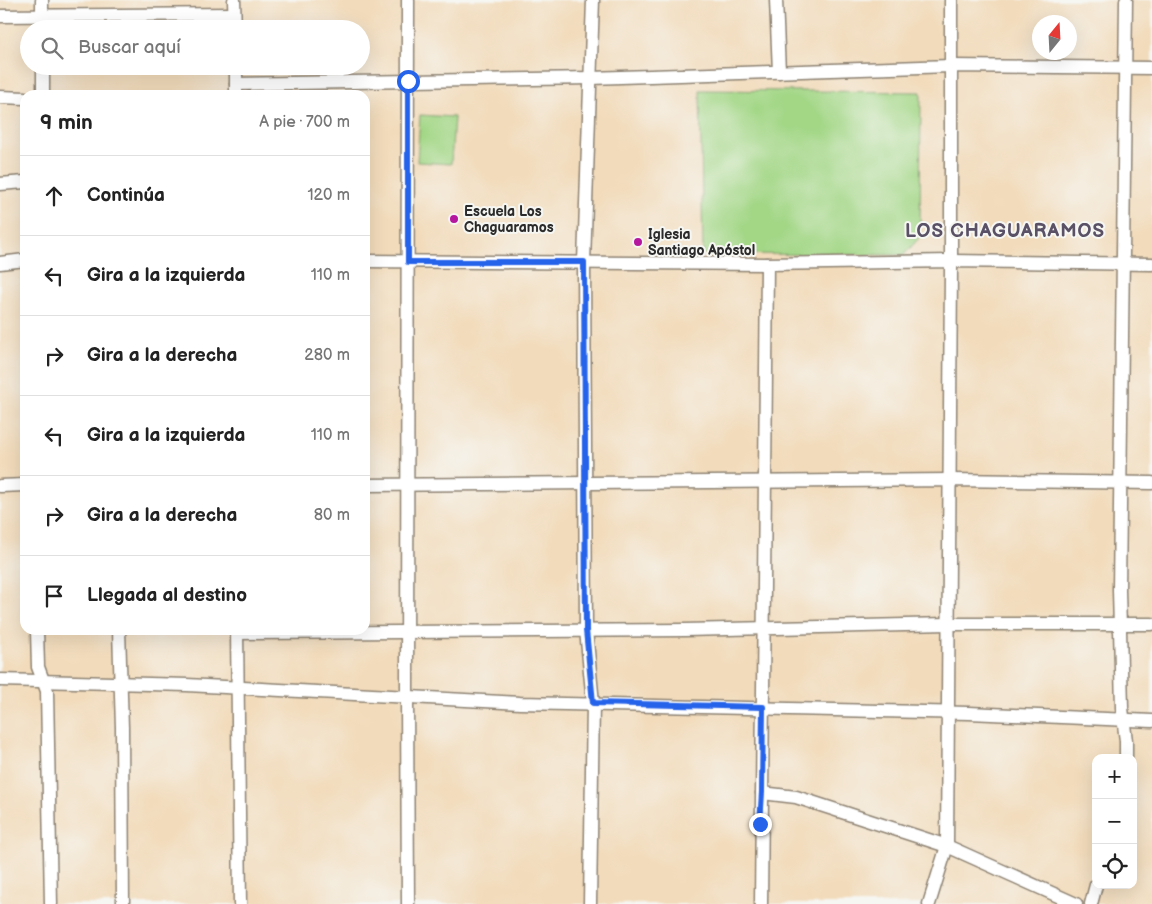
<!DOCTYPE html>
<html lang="es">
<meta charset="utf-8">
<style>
body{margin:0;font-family:"Balsamiq Sans",sans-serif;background:#f6f6f6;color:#222}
.controls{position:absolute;right:15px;bottom:15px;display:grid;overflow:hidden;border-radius:10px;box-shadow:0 5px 20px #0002}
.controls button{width:45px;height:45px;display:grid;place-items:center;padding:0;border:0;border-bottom:1px solid #e0e0e0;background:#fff;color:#222;font:25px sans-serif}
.compass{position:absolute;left:1032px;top:15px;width:45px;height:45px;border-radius:50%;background:#fff;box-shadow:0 5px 20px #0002;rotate:18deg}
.stop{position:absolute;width:15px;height:15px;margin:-11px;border:4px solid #2563eb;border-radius:50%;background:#fff}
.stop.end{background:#2563eb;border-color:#fff;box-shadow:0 1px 5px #0008}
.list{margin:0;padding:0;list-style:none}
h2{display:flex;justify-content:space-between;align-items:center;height:65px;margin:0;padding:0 20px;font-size:21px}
h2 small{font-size:16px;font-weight:400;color:#767676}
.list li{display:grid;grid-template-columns:32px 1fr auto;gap:15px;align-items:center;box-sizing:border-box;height:80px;padding:0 20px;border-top:1px solid #e0e0e0}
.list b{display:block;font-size:19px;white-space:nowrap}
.list em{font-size:16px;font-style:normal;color:#767676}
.icon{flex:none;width:28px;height:28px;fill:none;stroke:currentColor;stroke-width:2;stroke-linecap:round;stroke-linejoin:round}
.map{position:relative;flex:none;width:1152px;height:904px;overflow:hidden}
.search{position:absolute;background:#fff;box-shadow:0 5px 20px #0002;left:20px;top:20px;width:350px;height:55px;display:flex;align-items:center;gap:12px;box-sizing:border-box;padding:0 18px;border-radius:28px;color:#767676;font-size:19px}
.panel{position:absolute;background:#fff;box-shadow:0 5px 20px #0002;left:20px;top:90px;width:350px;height:545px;border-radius:15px}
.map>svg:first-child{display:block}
</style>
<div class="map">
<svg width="1152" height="904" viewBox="0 0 1152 904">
<rect width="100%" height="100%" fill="#f6f6f2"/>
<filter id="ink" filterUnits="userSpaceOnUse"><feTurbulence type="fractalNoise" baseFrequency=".02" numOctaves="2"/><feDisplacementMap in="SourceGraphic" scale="10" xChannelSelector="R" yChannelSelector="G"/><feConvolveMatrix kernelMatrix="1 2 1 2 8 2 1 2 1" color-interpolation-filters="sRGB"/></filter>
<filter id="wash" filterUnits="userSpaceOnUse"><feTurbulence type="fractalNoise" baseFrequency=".0096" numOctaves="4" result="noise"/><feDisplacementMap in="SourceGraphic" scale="20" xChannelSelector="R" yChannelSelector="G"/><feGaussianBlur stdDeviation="1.12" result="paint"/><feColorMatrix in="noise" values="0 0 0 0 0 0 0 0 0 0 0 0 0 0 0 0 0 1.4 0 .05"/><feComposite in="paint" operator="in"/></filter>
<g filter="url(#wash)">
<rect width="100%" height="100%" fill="#f2dbbb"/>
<g fill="#a3d786" stroke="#678158">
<polygon points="700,90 921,92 920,237 904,255 703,254"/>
<polygon points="420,115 454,117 451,164 417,162"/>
</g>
</g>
<g filter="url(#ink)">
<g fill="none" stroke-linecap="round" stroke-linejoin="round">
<defs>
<g id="minor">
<polyline points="42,0 42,29"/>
<polyline points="234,0 235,29"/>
<polyline points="776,0 779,72"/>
<polyline points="0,16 234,14"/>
<polyline points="43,66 43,95"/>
<polyline points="236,84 591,78 951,66 1152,68"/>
<polyline points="236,95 236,66"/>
<polyline points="0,97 25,98"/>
<polyline points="0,184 25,182"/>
<polyline points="365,261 767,264 951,261 1152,264"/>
<polyline points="0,263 25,260"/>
<polyline points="365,485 950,480 1152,483"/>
<polyline points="0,486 25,485"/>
<polyline points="37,630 38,667 47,691 51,904"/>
<polyline points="119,630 122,728 123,904"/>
<polyline points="237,630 240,904"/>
<polyline points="237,633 685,630 948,624 1152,624"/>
<polyline points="0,680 187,685 520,703 969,713 1152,721"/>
<polyline points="1126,758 1126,741 1122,708 1119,590 1126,0"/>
<polyline points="762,793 796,797 947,846 1076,904"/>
<polyline points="408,904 407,696 408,0"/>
<polyline points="590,904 593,703 586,630 584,262 593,0"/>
<polyline points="761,904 767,264"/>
<polyline points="929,904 947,846 951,268 951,0"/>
<polyline points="1091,904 1096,885"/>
</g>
</defs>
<use href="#minor" stroke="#8e8373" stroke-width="15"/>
<use href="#minor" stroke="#fff" stroke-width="12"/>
</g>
</g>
<g fill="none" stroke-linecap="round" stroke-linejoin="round" filter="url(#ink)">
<polyline stroke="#2563eb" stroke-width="6" points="408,81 408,262 584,262 586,630 593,703 763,707 762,792 760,824"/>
</g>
<g fill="#b5179e" stroke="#f6f6f2" stroke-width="2">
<circle cx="454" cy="219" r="5"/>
<circle cx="638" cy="242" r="5"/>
</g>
<g text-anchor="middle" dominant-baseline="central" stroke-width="4" stroke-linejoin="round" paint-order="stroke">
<g font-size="14" font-weight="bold" fill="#2b2b2b" stroke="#f6f6f2" text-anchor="start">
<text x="464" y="211">Escuela Los<tspan x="464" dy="16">Chaguaramos</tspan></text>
<text x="648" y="234">Iglesia<tspan x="648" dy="16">Santiago Apóstol</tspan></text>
</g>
<g font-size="19" font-weight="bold" letter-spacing="1" fill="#5a5166" stroke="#f6f6f2">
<text x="1005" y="231">LOS CHAGUARAMOS</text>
</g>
</g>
</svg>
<div class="controls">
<button>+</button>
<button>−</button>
<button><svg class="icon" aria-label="locate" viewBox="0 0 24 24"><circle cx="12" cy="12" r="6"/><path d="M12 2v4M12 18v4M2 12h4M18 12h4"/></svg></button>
</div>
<svg class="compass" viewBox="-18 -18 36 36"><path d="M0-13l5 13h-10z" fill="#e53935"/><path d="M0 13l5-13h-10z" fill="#767676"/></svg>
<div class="stop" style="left:408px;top:81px"></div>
<div class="stop end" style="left:760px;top:824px"></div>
<div class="search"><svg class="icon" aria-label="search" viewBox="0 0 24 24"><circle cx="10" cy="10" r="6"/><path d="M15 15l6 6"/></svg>Buscar aquí</div>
<section class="panel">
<h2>9 min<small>A pie · 700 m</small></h2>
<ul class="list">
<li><svg class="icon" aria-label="ahead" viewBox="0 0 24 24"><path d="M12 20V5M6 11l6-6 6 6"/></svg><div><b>Continúa</b></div><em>120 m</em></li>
<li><svg class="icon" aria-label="left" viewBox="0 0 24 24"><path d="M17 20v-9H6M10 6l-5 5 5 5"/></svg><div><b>Gira a la izquierda</b></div><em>110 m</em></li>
<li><svg class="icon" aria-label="right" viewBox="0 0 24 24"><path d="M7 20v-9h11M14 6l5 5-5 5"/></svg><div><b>Gira a la derecha</b></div><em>280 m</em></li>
<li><svg class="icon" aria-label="left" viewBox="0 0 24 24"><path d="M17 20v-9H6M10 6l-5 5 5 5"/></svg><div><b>Gira a la izquierda</b></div><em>110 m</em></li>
<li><svg class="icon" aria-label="right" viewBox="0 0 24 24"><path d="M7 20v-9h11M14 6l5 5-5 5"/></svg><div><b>Gira a la derecha</b></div><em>80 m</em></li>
<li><svg class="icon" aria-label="arrive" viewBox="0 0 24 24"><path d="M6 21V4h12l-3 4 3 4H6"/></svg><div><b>Llegada al destino</b></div></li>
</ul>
</section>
</div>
